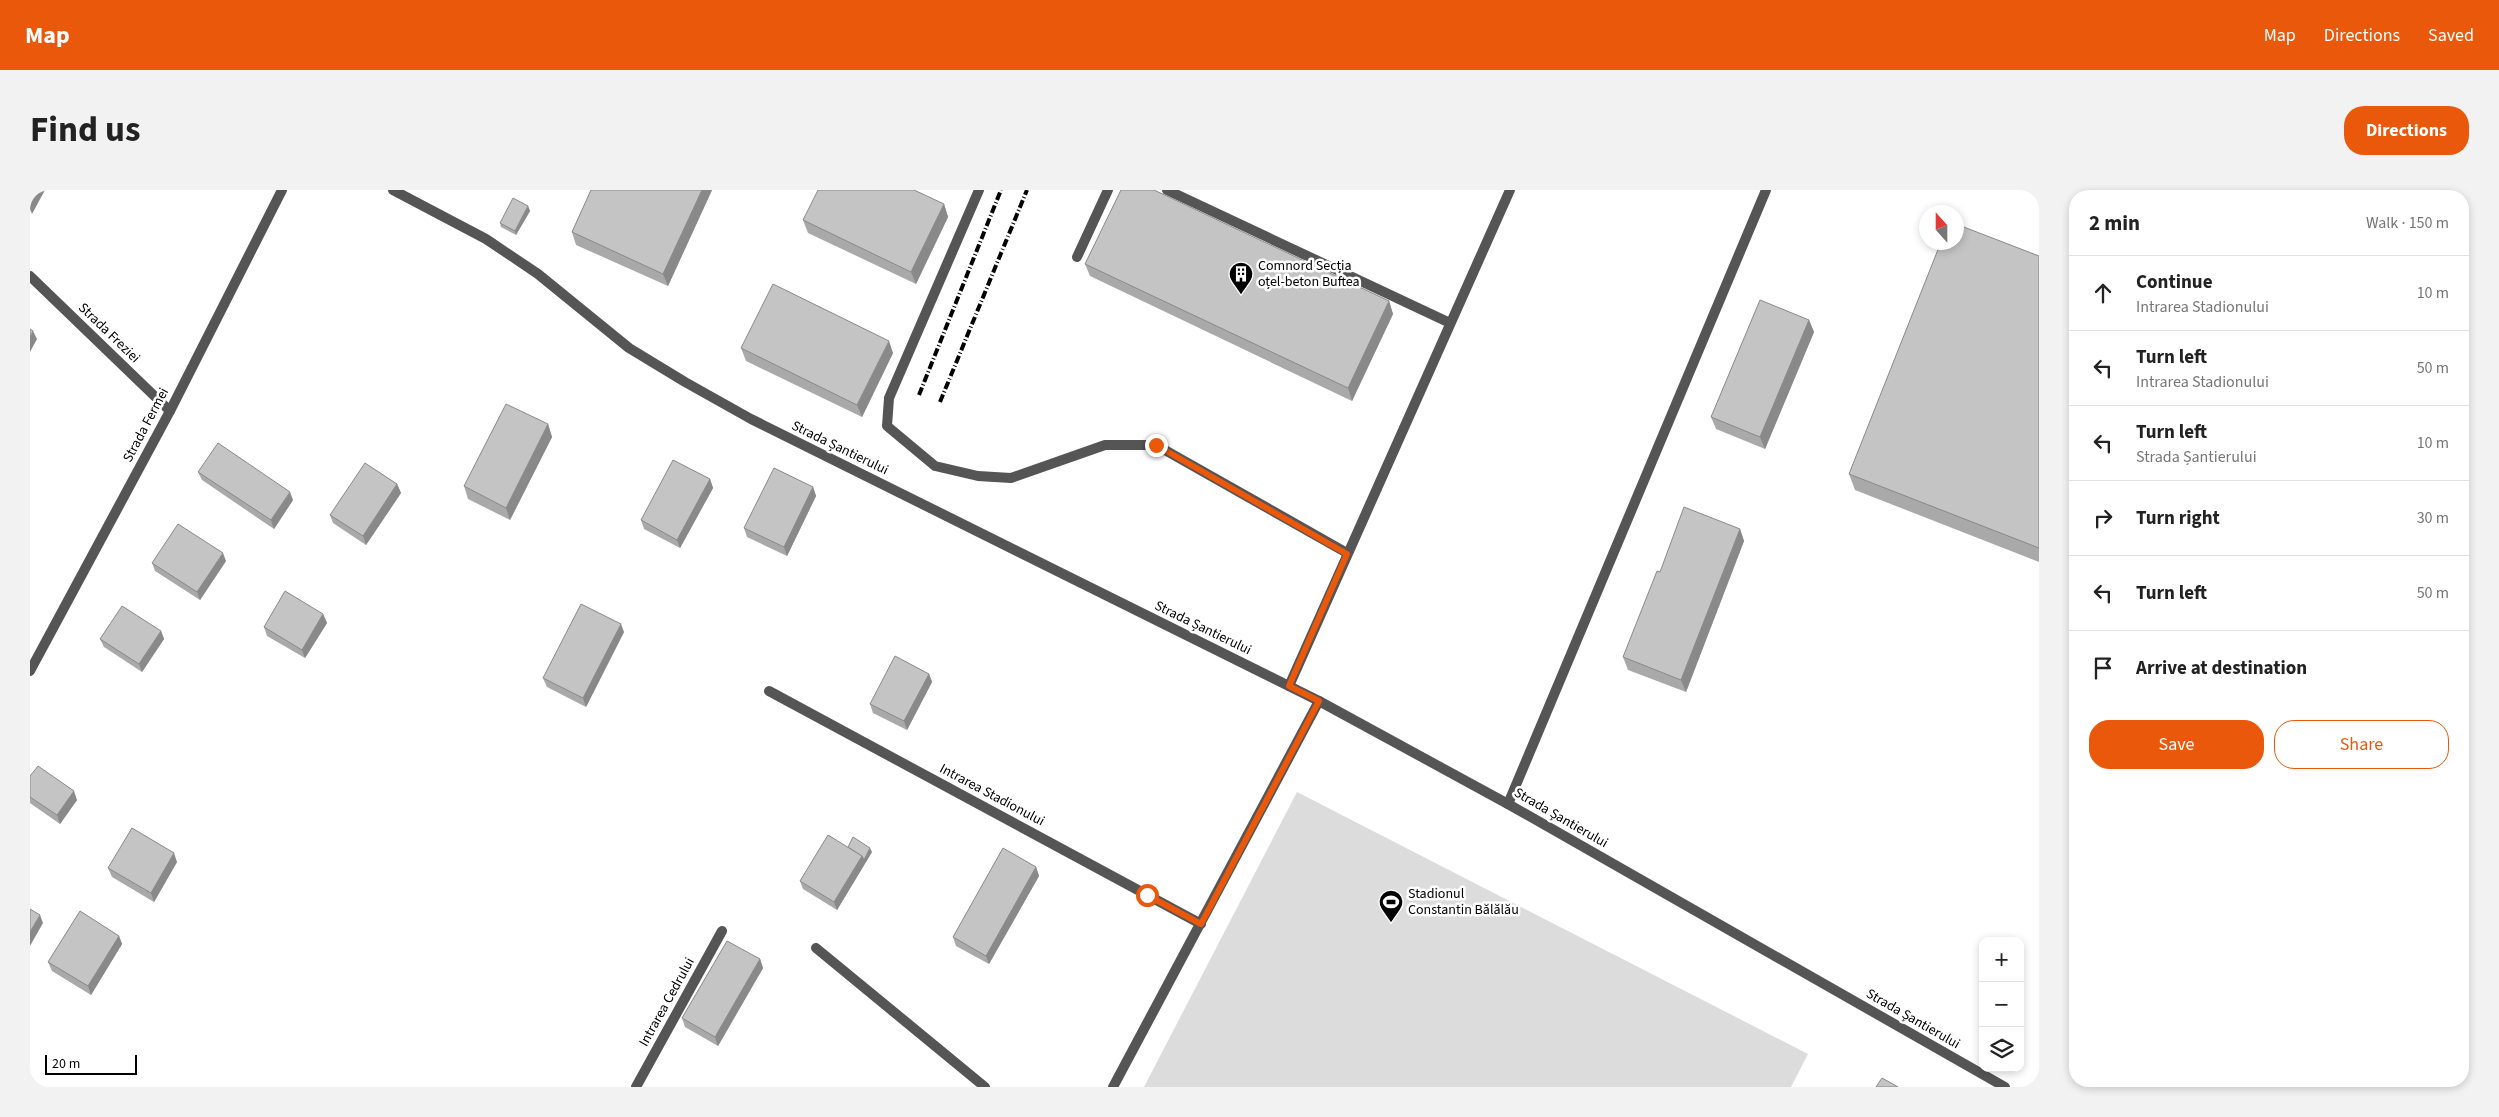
<!DOCTYPE html>
<meta charset="utf-8">
<style>
body{margin:0;font-family:"Source Sans 3",sans-serif;background:#f2f2f2;color:#222}
.controls{position:absolute;right:15px;bottom:15px;display:grid;overflow:hidden;border-radius:10px;box-shadow:0 2px 8px #0003}
.controls button{width:45px;height:45px;display:grid;place-items:center;padding:0;border:0;border-bottom:1px solid #e0e0e0;background:#fff;color:#222;font:25px sans-serif}
.compass{position:absolute;left:1889px;top:15px;width:45px;height:45px;border-radius:50%;background:#fff;box-shadow:0 2px 8px #0003;rotate:339deg}
.scale{position:absolute;left:15px;bottom:12px;width:92px;box-sizing:border-box;padding-left:5px;border:2px solid #000;border-top:0;font-size:14px;line-height:18px;white-space:nowrap;color:#000;-webkit-text-stroke:4px #fff;paint-order:stroke}
.stop{position:absolute;width:15px;height:15px;margin:-11px;border:4px solid #ea580c;border-radius:50%;background:#fff}
.stop.end{background:#ea580c;border-color:#fff;box-shadow:0 1px 5px #0008}
.list{margin:0;padding:0;list-style:none}
h2{display:flex;justify-content:space-between;align-items:center;height:65px;margin:0;padding:0 20px;font-size:21px}
h2 small{font-size:16px;font-weight:400;color:#767676}
.list li{display:grid;grid-template-columns:32px 1fr auto;gap:15px;align-items:center;box-sizing:border-box;height:75px;padding:0 20px;border-top:1px solid #e0e0e0}
.list b{display:block;font-size:19px;white-space:nowrap}
.list p{margin:0;font-size:16px;white-space:nowrap;color:#767676}
.list em{font-size:16px;font-style:normal;color:#767676}
.actions{display:flex;gap:10px;padding:15px 20px}
.actions a{flex:1;padding:11px 0;border:1px solid #ea580c;border-radius:20px;text-align:center;font-size:18px;color:#ea580c}
.actions .main{background:#ea580c;color:#fff}
.icon{flex:none;width:28px;height:28px;fill:none;stroke:currentColor;stroke-width:2;stroke-linecap:round;stroke-linejoin:round}
.map{position:relative;flex:none;width:2009px;height:897px;overflow:hidden;border-radius:20px}
header{display:flex;align-items:center;gap:30px;box-sizing:border-box;height:70px;padding:0 25px;background:#ea580c;color:#fff}
header strong{font-size:24px}
nav{display:flex;gap:28px;margin-inline-start:auto;font-size:18px}
.intro{display:flex;align-items:center;justify-content:space-between;box-sizing:border-box;height:120px;padding:0 30px}
h1{margin:0;font-size:35px}
.button{padding:12px 22px;border-radius:20px;background:#ea580c;color:#fff;font-size:18px;font-weight:700}
main{display:flex;gap:30px;padding:0 30px}
aside{flex:1;background:#fff;border-radius:20px;box-shadow:0 2px 8px #0003}
.map>svg:first-child{display:block}
</style>
<header>
<strong>Map</strong>
<nav><a>Map</a><a>Directions</a><a>Saved</a></nav>
</header>
<div class="intro"><h1>Find us</h1><a class="button">Directions</a></div>
<main>
<div class="map">
<svg width="2009" height="897" viewBox="0 0 2009 897">
<rect width="100%" height="100%" fill="#fff"/>
<polygon fill="#dcdcdc" points="1267,602 1778,864 1761,897 1114,897"/>
<g fill="none" stroke-linecap="round" stroke-linejoin="round">
<g stroke="#555" stroke-width="10">
<polyline points="949,0 859,208 857,236 905,276 948,286 981,288 1075,255 1126,255 1317,363"/>
<polyline points="1137,0 1420,133"/>
<polyline points="1047,67 1078,0"/>
<polyline points="1259,496 1480,0"/>
</g>
<g stroke="#555" stroke-width="10">
<polyline points="363,0 456,49 508,84 599,158 655,192 721,229 1289,511 1478,614 1975,897"/>
<polyline points="0,86 140,221"/>
<polyline points="0,481 140,221 252,0"/>
<polyline points="739,501 1171,734"/>
<polyline points="1478,614 1736,0"/>
<polyline points="786,758 955,897"/>
<polyline points="606,897 692,741"/>
<polyline points="1083,897 1289,511"/>
</g>
<g stroke="#000" stroke-width="4" stroke-dasharray="8 2.5 1 2.5" stroke-linecap="butt">
<polyline points="889,205 971,0"/>
<polyline points="910,212 997,0"/>
</g>
</g>
<g fill="#a9a9a9">
<polygon points="561,0 682,0 638,96 546,55 542,42"/>
<polygon points="914,14 918,27 886,94 778,43 773,30"/>
<polygon points="498,16 500,21 486,45 471,37 470,33"/>
<polygon points="2009,66 2009,372 1825,300 1819,284"/>
<polygon points="1055,74 1359,111 1363,124 1322,211 1060,86"/>
<polygon points="1779,130 1784,142 1735,259 1686,239 1681,227"/>
<polygon points="711,158 863,163 832,227 716,171"/>
<polygon points="518,234 522,247 480,330 438,309 434,296"/>
<polygon points="168,282 263,310 244,339 172,290"/>
<polygon points="680,289 683,298 650,358 614,339 611,330"/>
<polygon points="367,294 371,303 336,355 303,333 300,325"/>
<polygon points="783,297 786,306 757,366 717,347 714,338"/>
<polygon points="1710,339 1714,351 1656,502 1598,480 1593,467 1630,382"/>
<polygon points="196,371 170,410 125,381 122,373"/>
<polygon points="293,424 297,433 275,468 237,446 234,437"/>
<polygon points="131,441 134,449 112,482 74,457 70,449"/>
<polygon points="594,442 556,517 517,497 513,488"/>
<polygon points="899,484 902,492 877,540 843,523 840,514"/>
<polygon points="0,586 47,610 30,634 0,613"/>
<polygon points="842,662 807,720 773,699 770,691"/>
<polygon points="147,672 124,712 82,687 78,678"/>
<polygon points="1006,677 1009,686 959,774 926,756 923,747"/>
<polygon points="89,746 92,754 61,805 22,781 18,772"/>
<polygon points="730,769 733,778 688,856 655,837 652,828"/>
</g>
<g fill="#898989">
<polygon points="7,0 15,0 2,24 0,19 0,12"/>
<polygon points="672,0 682,0 638,96 633,84"/>
<polygon points="914,14 918,27 886,94 881,82"/>
<polygon points="498,16 500,21 486,45 485,41"/>
<polygon points="1359,111 1363,124 1322,211 1318,198"/>
<polygon points="1779,130 1784,142 1735,259 1730,247"/>
<polygon points="3,141 7,149 0,162 0,147"/>
<polygon points="859,151 863,163 832,227 827,215"/>
<polygon points="518,234 522,247 480,330 476,318"/>
<polygon points="680,289 683,298 650,358 647,350"/>
<polygon points="367,294 371,303 336,355 333,346"/>
<polygon points="783,297 786,306 757,366 754,357"/>
<polygon points="260,302 263,310 244,339 241,330"/>
<polygon points="1710,339 1714,351 1656,502 1651,490"/>
<polygon points="193,363 196,371 170,410 167,402"/>
<polygon points="293,424 297,433 275,468 272,460"/>
<polygon points="591,434 594,442 556,517 553,508"/>
<polygon points="131,441 134,449 112,482 109,474"/>
<polygon points="899,484 902,492 877,540 874,531"/>
<polygon points="44,601 47,610 30,634 27,625"/>
<polygon points="840,658 842,662 807,720 804,712 832,666"/>
<polygon points="144,663 147,672 124,712 121,703"/>
<polygon points="1006,677 1009,686 959,774 956,766"/>
<polygon points="10,725 13,733 0,756 0,742"/>
<polygon points="89,746 92,754 61,805 58,796"/>
<polygon points="730,769 733,778 688,856 685,847"/>
</g>
<g fill="#c4c4c4" stroke="#898989">
<polygon points="0,0 7,0 0,12"/>
<polygon points="561,0 672,0 633,84 542,42"/>
<polygon points="788,0 884,0 914,14 881,82 773,30"/>
<polygon points="1091,0 1124,0 1359,111 1318,198 1055,74"/>
<polygon points="483,8 498,16 485,41 470,33"/>
<polygon points="1926,34 2009,66 2009,358 1819,284 1911,52 1926,52"/>
<polygon points="743,94 859,151 827,215 711,158"/>
<polygon points="1730,110 1779,130 1730,247 1681,227"/>
<polygon points="0,139 3,141 0,147"/>
<polygon points="476,214 518,234 476,318 434,296"/>
<polygon points="188,253 260,302 241,330 168,282"/>
<polygon points="643,270 680,289 647,350 611,330"/>
<polygon points="335,273 367,294 333,346 300,325"/>
<polygon points="744,278 783,297 754,357 714,338"/>
<polygon points="1654,317 1710,339 1651,490 1593,467 1627,381 1630,382"/>
<polygon points="148,334 193,363 167,402 122,373"/>
<polygon points="255,401 293,424 272,460 234,437"/>
<polygon points="551,414 591,434 553,508 513,488"/>
<polygon points="92,416 131,441 109,474 70,449"/>
<polygon points="865,466 899,484 874,531 840,514"/>
<polygon points="8,576 44,601 27,625 0,607 0,586"/>
<polygon points="102,638 144,663 121,703 78,678"/>
<polygon points="798,645 832,666 804,712 770,691"/>
<polygon points="823,647 840,658 834,670 832,666 818,657"/>
<polygon points="973,658 1006,677 956,766 923,747"/>
<polygon points="0,719 10,725 0,742"/>
<polygon points="50,721 89,746 58,796 18,772"/>
<polygon points="697,751 730,769 685,847 652,828"/>
<polygon points="1852,888 1868,897 1846,897"/>
</g>
<g fill="none" stroke-linecap="round" stroke-linejoin="round">
<polyline stroke="#ea580c" stroke-width="6" points="1117,705 1171,734 1289,511 1259,496 1317,364 1126,255"/>
</g>
<defs>
<symbol id="building-pin" viewBox="-11 -11 22 30"><path d="M0 17L-7.5 6A9.5 9.5 0 1 1 7.5 6Z" fill="#000" stroke="#fff"/><path d="M-4-6H4V6H1V3H-1V6H-4ZM-2.5-4.3h1.7v1.8h-1.7ZM.8-4.3h1.7v1.8H.8ZM-2.5-1h1.7V.8h-1.7ZM.8-1h1.7V.8H.8Z" fill="#fff"/></symbol>
<symbol id="stadium-pin" viewBox="-11 -11 22 30"><path d="M0 17L-7.5 6A9.5 9.5 0 1 1 7.5 6Z" fill="#000" stroke="#fff"/><path d="M0-5a6.5 5 0 1 0 0 10a6.5 5 0 1 0 0-10ZM-3.5-1.8h7v3.6h-7Z" fill="#fff"/></symbol>
</defs>
<g fill-rule="evenodd">
<use href="#building-pin" x="1197" y="70" width="28" height="38"/>
<use href="#stadium-pin" x="1347" y="698" width="28" height="38"/>
</g>
<g text-anchor="middle" dominant-baseline="central" stroke-width="5" stroke-linejoin="round" paint-order="stroke">
<g font-size="14" fill="#000" stroke="#fff" text-anchor="start">
<text x="1228" y="76">Comnord Secția<tspan x="1228" dy="16">oțel-beton Buftea</tspan></text>
<text x="1378" y="704">Stadionul<tspan x="1378" dy="16">Constantin Bălălău</tspan></text>
</g>
<g font-size="14" fill="#000" stroke="#fff">
<text transform="translate(79 143) rotate(44)">Strada Freziei</text>
<text transform="translate(116 235) rotate(-62)">Strada Fermei</text>
<text transform="translate(810 258) rotate(26)">Strada Șantierului</text>
<text transform="translate(1173 438) rotate(26)">Strada Șantierului</text>
<text transform="translate(962 605) rotate(28)">Intrarea Stadionului</text>
<text transform="translate(1531 628) rotate(30)">Strada Șantierului</text>
<text transform="translate(637 812) rotate(-61)">Intrarea Cedrului</text>
<text transform="translate(1883 829) rotate(30)">Strada Șantierului</text>
</g>
</g>
</svg>
<div class="controls">
<button>+</button>
<button>−</button>
<button><svg class="icon" aria-label="layers" viewBox="0 0 24 24"><path d="M12 4l9 5-9 5-9-5zM3 14l9 5 9-5"/></svg></button>
</div>
<svg class="compass" viewBox="-18 -18 36 36"><path d="M0-13l5 13h-10z" fill="#e53935"/><path d="M0 13l5-13h-10z" fill="#767676"/></svg>
<div class="scale">20 m</div>
<div class="stop" style="left:1117px;top:705px"></div>
<div class="stop end" style="left:1126px;top:255px"></div>
</div>
<aside>
<h2>2 min<small>Walk · 150 m</small></h2>
<ul class="list">
<li><svg class="icon" aria-label="ahead" viewBox="0 0 24 24"><path d="M12 20V5M6 11l6-6 6 6"/></svg><div><b>Continue</b><p>Intrarea Stadionului</p></div><em>10 m</em></li>
<li><svg class="icon" aria-label="left" viewBox="0 0 24 24"><path d="M17 20v-9H6M10 6l-5 5 5 5"/></svg><div><b>Turn left</b><p>Intrarea Stadionului</p></div><em>50 m</em></li>
<li><svg class="icon" aria-label="left" viewBox="0 0 24 24"><path d="M17 20v-9H6M10 6l-5 5 5 5"/></svg><div><b>Turn left</b><p>Strada Șantierului</p></div><em>10 m</em></li>
<li><svg class="icon" aria-label="right" viewBox="0 0 24 24"><path d="M7 20v-9h11M14 6l5 5-5 5"/></svg><div><b>Turn right</b></div><em>30 m</em></li>
<li><svg class="icon" aria-label="left" viewBox="0 0 24 24"><path d="M17 20v-9H6M10 6l-5 5 5 5"/></svg><div><b>Turn left</b></div><em>50 m</em></li>
<li><svg class="icon" aria-label="arrive" viewBox="0 0 24 24"><path d="M6 21V4h12l-3 4 3 4H6"/></svg><div><b>Arrive at destination</b></div></li>
</ul>
<div class="actions"><a class="main">Save</a><a>Share</a></div>
</aside>
</main>
